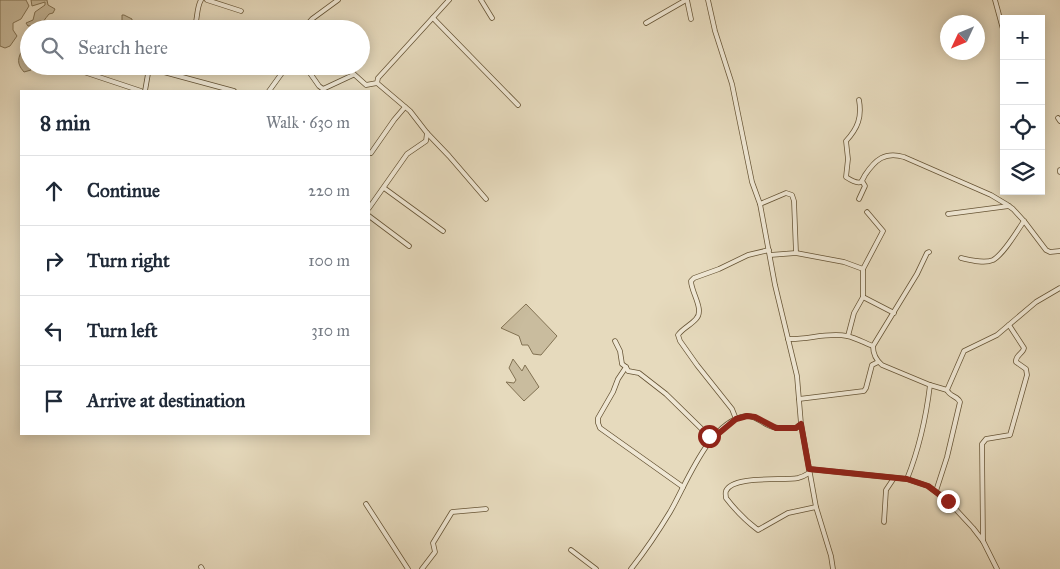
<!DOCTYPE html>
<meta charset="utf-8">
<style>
body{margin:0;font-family:"IM FELL Great Primer",serif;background:#f6f6f7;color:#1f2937}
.controls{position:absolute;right:15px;top:15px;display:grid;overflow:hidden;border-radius:0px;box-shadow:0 2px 12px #0003}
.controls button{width:45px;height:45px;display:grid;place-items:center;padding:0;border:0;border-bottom:1px solid #e0e1e3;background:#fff;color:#1f2937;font:25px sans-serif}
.compass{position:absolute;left:940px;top:15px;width:45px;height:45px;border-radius:50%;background:#fff;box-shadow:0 2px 12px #0003;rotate:226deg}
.stop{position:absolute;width:15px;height:15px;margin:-11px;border:4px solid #8f2418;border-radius:50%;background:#fff}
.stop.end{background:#8f2418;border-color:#fff;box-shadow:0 1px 5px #0008}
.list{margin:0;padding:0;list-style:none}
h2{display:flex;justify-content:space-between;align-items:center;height:65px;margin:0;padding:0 20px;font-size:21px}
h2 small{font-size:16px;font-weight:400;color:#747a83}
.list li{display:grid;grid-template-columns:32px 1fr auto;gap:15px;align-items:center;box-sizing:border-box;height:70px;padding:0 20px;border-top:1px solid #e0e1e3}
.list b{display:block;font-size:19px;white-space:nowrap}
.list em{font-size:16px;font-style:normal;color:#747a83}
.icon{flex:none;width:28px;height:28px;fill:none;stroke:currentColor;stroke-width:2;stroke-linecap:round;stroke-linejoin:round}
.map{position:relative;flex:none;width:1060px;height:569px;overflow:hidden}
.search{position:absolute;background:#fff;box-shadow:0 2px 12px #0003;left:20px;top:20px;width:350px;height:55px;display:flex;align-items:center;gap:12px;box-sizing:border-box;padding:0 18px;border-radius:28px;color:#747a83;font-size:19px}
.panel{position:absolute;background:#fff;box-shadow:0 2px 12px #0003;left:20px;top:90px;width:350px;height:345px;border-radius:0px}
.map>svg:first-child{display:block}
</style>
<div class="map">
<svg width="1060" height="569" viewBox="0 0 1060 569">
<rect width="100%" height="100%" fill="#e6dabd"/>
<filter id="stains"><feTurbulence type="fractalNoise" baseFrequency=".004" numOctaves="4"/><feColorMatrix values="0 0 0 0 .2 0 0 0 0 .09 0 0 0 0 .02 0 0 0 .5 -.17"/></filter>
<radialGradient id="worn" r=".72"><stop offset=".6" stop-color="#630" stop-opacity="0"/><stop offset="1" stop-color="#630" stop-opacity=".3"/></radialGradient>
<g fill="#c9bc9e" stroke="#827253">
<polygon points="0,0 26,0 29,6 21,19 13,23 13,30 17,36 10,46 5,48 0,46"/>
<path d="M 31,0 L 47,0 L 48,5 L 55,9 L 53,13 L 49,14 C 41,24 42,26 28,26 L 26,23 L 33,20 L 35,12 L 45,5 L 45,2 L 32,6 Z"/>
<polygon points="122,15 124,15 132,19 132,23 129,25 130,29 123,29 120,24 122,22"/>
<path d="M 23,48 L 29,48 L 29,66 L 31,66 L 31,70 L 24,72 C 16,63 18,58 23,48 Z"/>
<polygon points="526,304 557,336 541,355 533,354 528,345 522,345 519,336 501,328"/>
<polygon points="513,359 522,371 525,365 539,387 524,401 506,382 514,383 516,380 509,368"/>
</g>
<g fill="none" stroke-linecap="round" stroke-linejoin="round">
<defs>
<g id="minor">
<polyline points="207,0 241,11"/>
<polyline points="481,0 492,18"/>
<polyline points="687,0 691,19"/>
<polyline points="708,0 715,31 732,84 752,182 760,204 775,285 797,376 801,424 816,507 831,556 833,569"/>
<polyline points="995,0 1004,33"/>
<polyline points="433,18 518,105"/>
<polyline points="308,23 313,29"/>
<polyline points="646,23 686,0"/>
<path d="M 194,29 C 198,19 196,9 201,0"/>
<polyline points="303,29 312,19 338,0"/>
<polyline points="305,66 319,86 323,89 353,75"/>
<polyline points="345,66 366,85 377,83 378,78 449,0"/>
<polyline points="60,71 63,68 69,67 141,91"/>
<polyline points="377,83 410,111 427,133 449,156 486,199"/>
<polyline points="145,91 149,68 234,91"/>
<polyline points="269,91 287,66"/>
<path d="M 859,100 C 862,117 858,128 846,141 L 848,159 L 846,177 C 849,179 856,184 861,182 C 862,181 864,177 865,175 C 875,160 885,151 904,157 L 991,195 L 1006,204 L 1013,209 L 1024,221 L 1046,250 L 1050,252 L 1060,251"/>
<polyline points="1058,118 1060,121"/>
<polyline points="371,153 394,120 405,107"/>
<polyline points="1060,170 1060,172"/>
<polyline points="384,188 443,231"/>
<polyline points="859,199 865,186 862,181"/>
<polyline points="760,204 786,193 792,195 794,201 796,253"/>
<polyline points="369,208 407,154 426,141 427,133"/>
<polyline points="948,214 1009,206"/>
<polyline points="369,216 409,246"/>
<path d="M 929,252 L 927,253 L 917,274 L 873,346 C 873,354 876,360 882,365 L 930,385 L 947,390"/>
<polyline points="770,255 796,253 844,262 863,269"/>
<path d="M 961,258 C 970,260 984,264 993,260 C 1004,254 1017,231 1024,221"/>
<polyline points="863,297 894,313"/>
<polyline points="848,336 854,313 863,297 863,269 883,231 867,212"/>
<path d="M 788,339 C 808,340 827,332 847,336 C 856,338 865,343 873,346"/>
<polyline points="615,341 620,351 622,364 626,367 628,371 639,373 666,394 712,439"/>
<polyline points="626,367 618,379 613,392 598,418 598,423 600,428 683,487"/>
<polyline points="799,399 864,391 866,388 872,365 878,362"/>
<path d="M 736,419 L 732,409 L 697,365 L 680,341 L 678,335 C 683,328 691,325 696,319 C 705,310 691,292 691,281 L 694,278 L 719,269 L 748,255 L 769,250"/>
<polyline points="809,469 907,479 928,486 948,501 973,528 983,541 997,569"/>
<path d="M 809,473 C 806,475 802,477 798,478 C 784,481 732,475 726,491 C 725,493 726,496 726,498 C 736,511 746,521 758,530 L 788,513 L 816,507"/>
<path d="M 907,479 C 919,449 926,418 930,385"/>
<path d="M 936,491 L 947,457 L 960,402 C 958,396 950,397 947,390 L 964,351 L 997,335 L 1036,302 L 1060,288"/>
<polyline points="366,504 408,569"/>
<polyline points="884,522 886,490 894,478"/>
<path d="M 983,541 L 982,444 L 986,439 L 1010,435 L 1027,375 L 1026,369 L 1016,362 C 1015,355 1023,354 1024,348 L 1009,325"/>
<polyline points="571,550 596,569"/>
<polyline points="201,567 202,569"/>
<polyline points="422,569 435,552 433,543 452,512 486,509"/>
<path d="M 631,569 C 645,551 658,532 670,512 C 686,485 709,421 746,416 C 757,415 763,425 773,427 C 780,429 789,428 796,428 L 801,424"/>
</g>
</defs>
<use href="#minor" stroke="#665435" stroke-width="5.5"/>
<use href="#minor" stroke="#efe7d4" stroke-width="4"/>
</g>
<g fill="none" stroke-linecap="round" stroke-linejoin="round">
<polyline stroke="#8f2418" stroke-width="6" points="709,436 712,439 736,419 747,416 755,417 776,428 796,428 801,424 809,469 907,479 928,486 948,501"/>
</g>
<rect width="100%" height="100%" filter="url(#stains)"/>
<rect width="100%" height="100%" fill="url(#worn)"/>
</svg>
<div class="controls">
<button>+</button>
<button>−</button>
<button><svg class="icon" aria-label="locate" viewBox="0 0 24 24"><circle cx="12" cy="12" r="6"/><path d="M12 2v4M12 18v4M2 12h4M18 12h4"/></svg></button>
<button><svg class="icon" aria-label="layers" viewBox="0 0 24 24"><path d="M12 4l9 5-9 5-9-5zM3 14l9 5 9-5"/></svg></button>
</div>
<svg class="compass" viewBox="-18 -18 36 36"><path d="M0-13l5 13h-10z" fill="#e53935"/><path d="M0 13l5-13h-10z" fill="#747a83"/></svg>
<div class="stop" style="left:709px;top:436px"></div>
<div class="stop end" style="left:948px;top:501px"></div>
<div class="search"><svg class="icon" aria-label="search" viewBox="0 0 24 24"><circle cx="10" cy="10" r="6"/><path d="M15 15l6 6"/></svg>Search here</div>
<section class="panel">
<h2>8 min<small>Walk · 630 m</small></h2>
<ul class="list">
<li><svg class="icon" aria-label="ahead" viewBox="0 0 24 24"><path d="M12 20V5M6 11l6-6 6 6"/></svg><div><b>Continue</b></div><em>220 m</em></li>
<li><svg class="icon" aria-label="right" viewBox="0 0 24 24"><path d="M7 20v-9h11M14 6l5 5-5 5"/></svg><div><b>Turn right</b></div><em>100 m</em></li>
<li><svg class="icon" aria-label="left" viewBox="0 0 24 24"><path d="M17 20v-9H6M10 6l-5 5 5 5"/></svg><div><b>Turn left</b></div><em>310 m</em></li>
<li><svg class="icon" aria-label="arrive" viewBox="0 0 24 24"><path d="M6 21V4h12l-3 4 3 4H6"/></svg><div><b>Arrive at destination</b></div></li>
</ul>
</section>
</div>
